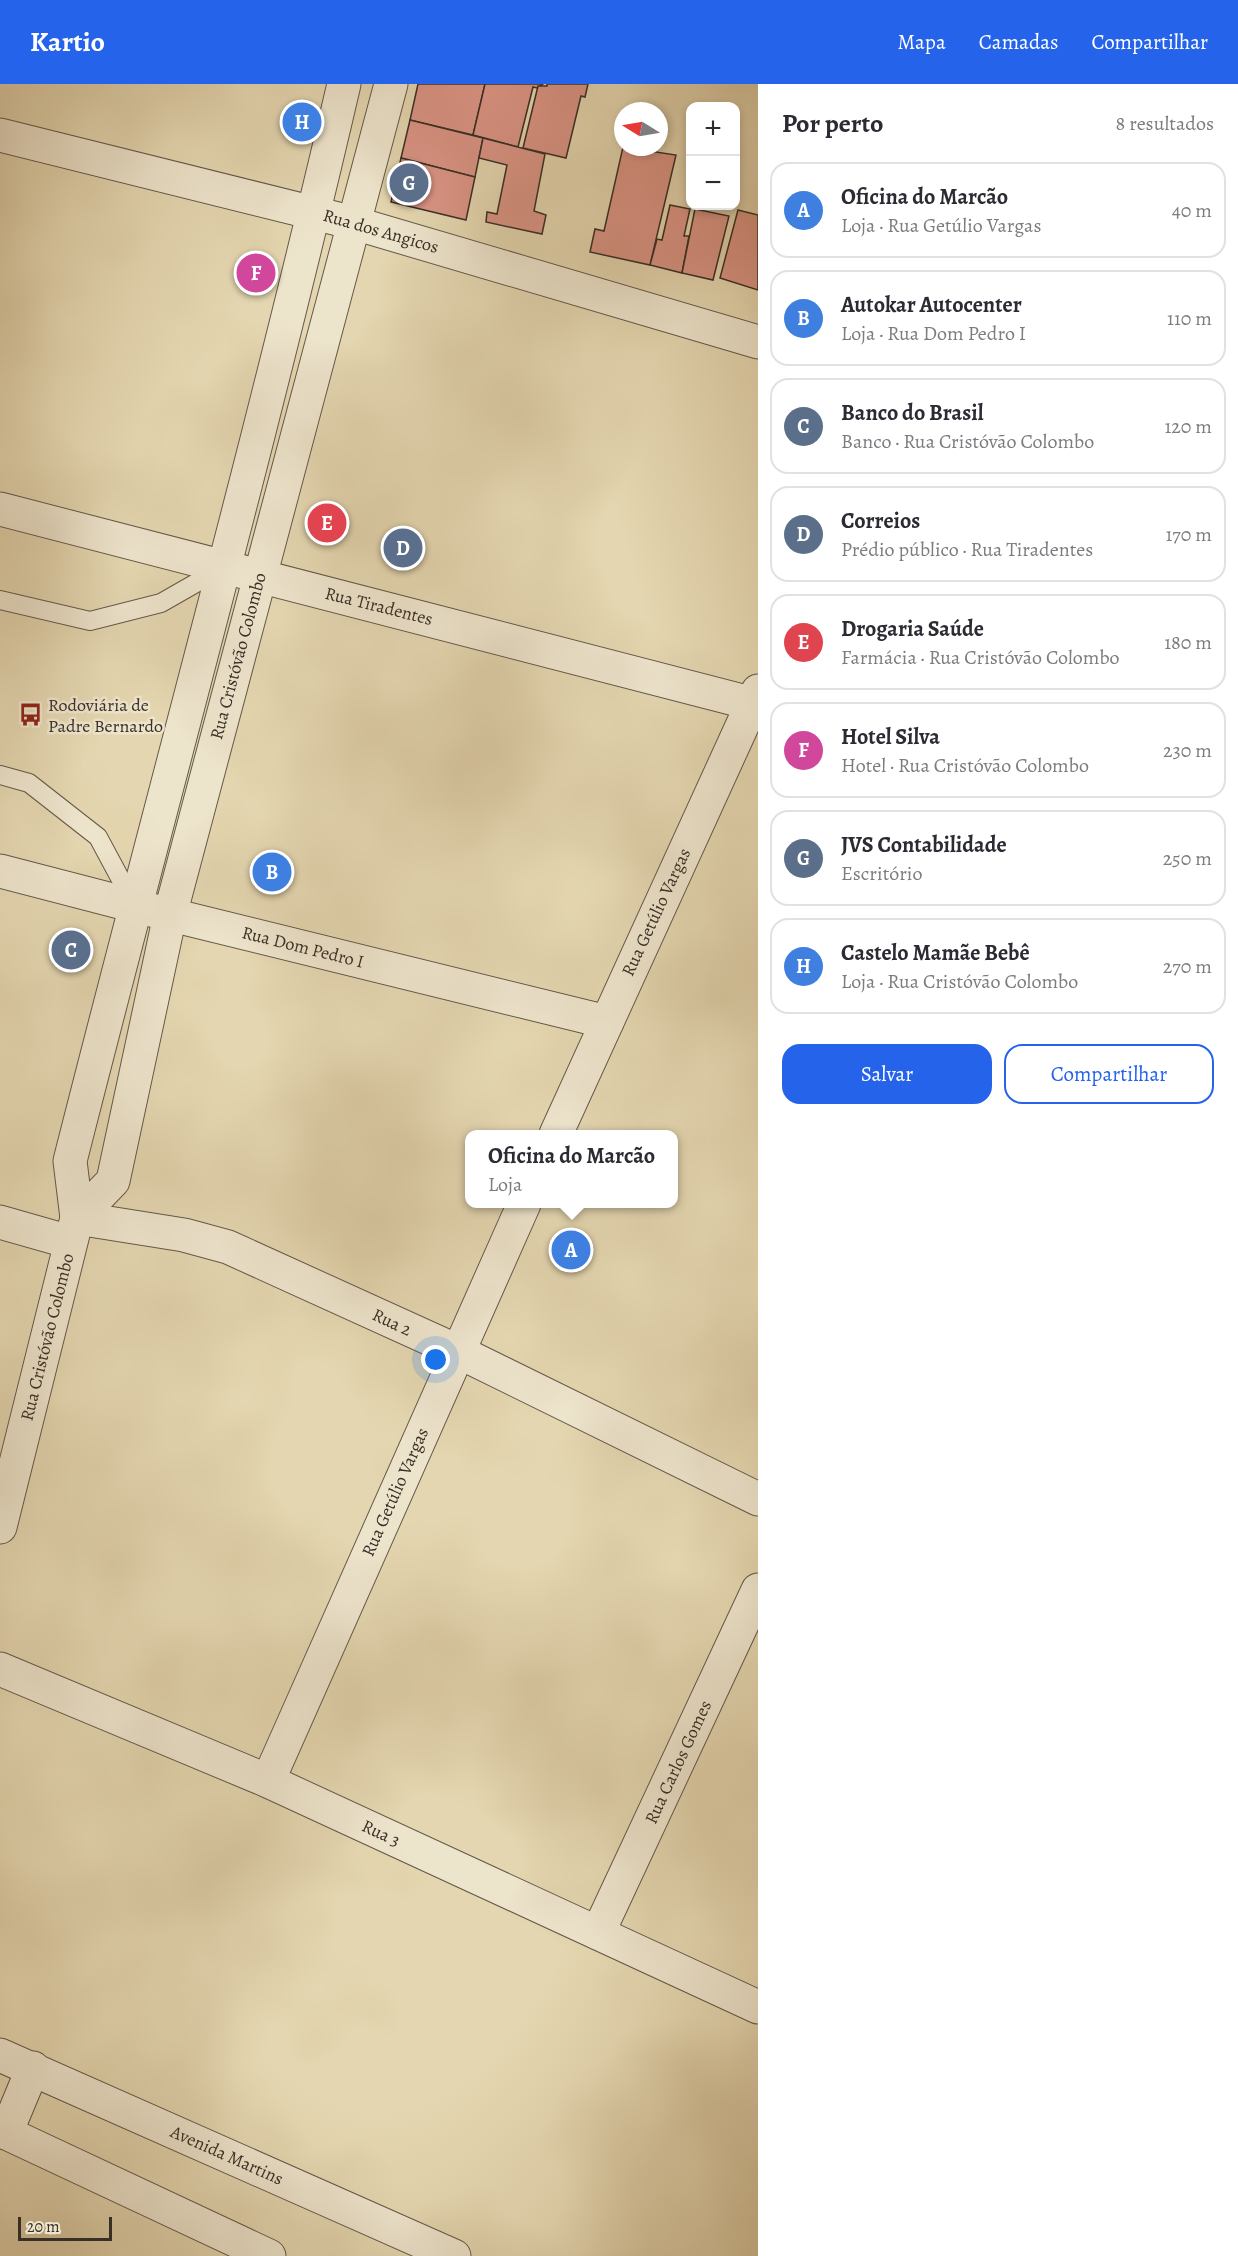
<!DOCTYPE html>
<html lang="pt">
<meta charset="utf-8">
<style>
body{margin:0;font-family:Alegreya,serif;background:#f2f2f3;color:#2b2b33}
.controls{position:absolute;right:18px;top:18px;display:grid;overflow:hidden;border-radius:12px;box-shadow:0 3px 9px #0003}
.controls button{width:54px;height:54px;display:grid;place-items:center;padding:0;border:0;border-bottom:2px solid #e1e1e2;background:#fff;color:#2b2b33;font:30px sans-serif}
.compass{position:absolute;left:614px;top:18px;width:54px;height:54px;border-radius:50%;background:#fff;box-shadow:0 3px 9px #0003;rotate:281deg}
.scale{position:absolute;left:18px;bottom:15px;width:94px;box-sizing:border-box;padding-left:6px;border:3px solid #392f27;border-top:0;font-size:16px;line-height:21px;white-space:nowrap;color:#392f27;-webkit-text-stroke:4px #ede4cc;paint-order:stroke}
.you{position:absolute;left:436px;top:1276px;width:21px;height:21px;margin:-15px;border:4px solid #fff;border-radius:50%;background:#1a73e8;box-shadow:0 0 0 9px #1a73e833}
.badge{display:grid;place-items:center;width:39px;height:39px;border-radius:50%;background:#2563eb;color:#fff;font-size:20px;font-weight:700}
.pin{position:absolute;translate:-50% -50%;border:3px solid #fff;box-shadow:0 2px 6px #0006}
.popup{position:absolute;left:465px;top:1046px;width:213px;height:78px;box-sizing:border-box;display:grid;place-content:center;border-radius:12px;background:#fff;filter:drop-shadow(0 2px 4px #0005);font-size:20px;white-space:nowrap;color:#7c7c81}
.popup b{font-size:22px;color:#2b2b33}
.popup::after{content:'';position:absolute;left:50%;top:100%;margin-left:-12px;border:12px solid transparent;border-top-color:#fff}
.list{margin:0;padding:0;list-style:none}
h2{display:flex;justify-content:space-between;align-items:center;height:78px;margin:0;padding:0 24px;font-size:26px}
h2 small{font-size:20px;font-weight:400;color:#7c7c81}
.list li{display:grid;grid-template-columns:39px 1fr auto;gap:18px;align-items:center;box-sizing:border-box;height:96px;margin:0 12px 12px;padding:0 12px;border:2px solid #e1e1e2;border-radius:18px}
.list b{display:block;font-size:22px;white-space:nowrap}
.list p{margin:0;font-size:20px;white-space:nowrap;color:#7c7c81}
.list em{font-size:20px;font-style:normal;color:#7c7c81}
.actions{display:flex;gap:12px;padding:18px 24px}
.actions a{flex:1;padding:14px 0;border:2px solid #2563eb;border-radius:18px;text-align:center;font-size:21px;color:#2563eb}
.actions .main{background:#2563eb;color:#fff}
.map{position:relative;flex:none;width:758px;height:2172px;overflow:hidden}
header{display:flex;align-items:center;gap:36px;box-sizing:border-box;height:84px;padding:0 30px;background:#2563eb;color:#fff}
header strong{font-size:28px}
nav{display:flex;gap:33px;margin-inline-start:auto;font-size:21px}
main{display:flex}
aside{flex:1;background:#fff}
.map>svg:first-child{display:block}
</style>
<header>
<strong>Kartio</strong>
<nav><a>Mapa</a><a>Camadas</a><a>Compartilhar</a></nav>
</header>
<main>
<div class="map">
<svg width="758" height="2172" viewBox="0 0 758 2172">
<rect width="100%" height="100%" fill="#e4d6b0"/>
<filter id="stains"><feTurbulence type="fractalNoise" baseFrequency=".00333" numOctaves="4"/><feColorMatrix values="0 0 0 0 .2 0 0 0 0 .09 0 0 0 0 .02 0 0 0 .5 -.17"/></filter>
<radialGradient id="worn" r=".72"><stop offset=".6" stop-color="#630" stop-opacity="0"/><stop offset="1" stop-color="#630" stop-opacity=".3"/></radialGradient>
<g fill="#da9485" stroke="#392f27" stroke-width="1.5">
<polygon points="418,0 485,0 473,51 410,36"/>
<polygon points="485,0 543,0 537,4 533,3 518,63 473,51"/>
<polygon points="547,0 588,0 585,13 581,12 566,74 523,64 538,2 547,2"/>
<polygon points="410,36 483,54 475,93 401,74"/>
<polygon points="483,54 545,70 534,127 546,131 542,150 486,138 487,128 497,130 507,81 479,74"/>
<polygon points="623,63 676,71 650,181 590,168 595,145 604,147"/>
<polygon points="401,74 475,93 466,136 391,118"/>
<polygon points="670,121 690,125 684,152 689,152 682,189 650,181 657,155 662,156"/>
<polygon points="695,125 729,132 713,196 682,189"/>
<polygon points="738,126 758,131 758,206 720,194"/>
</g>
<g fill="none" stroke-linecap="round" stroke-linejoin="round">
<defs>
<g id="service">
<polyline points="0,516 90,537 161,519 224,483"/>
<polyline points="0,691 29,699 98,753 135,822"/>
</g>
<g id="minor">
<polyline points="0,51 354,139 758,258"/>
<polyline points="0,425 758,621"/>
<polyline points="0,787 135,822 607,938"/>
<polyline points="556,1050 758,607"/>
<polyline points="77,1134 184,1151 228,1163 457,1267 758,1415"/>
<polyline points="0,1138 70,1158"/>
<polyline points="0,1585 268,1697 758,1923"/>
<polyline points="268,1697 524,1120"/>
<polyline points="598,1849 758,1506"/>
</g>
<g id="tertiary">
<polyline points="77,1134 113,1097 170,831 391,0"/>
<path d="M 0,1443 L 77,1134 L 70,1077 C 161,718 260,361 344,0"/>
<polyline points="0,1971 454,2172"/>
<polyline points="0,2046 269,2172"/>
<polyline points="6,2049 33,1984"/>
</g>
</defs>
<use href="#service" stroke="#645949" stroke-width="20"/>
<use href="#minor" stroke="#645949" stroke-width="35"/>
<use href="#tertiary" stroke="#645949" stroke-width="35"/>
<use href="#service" stroke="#ede4cc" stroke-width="18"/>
<use href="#minor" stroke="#ede4cc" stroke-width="33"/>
<use href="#tertiary" stroke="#ede4cc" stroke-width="33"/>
</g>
<defs>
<symbol id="bus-bare" viewBox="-9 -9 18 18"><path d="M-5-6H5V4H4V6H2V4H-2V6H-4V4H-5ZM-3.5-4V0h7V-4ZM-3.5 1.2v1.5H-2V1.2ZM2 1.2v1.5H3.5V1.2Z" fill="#8f2418" stroke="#ede4cc" stroke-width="2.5" paint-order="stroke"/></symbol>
</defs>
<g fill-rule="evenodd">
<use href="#bus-bare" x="14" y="614" width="33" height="33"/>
</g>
<g text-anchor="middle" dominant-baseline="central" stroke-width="5" stroke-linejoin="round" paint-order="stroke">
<g font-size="18" fill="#392f27" stroke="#ede4cc">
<text transform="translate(381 147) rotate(16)">Rua dos Angicos</text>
<text transform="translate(379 522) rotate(14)">Rua Tiradentes</text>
<text transform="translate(238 572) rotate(-75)">Rua Cristóvão Colombo</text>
<text transform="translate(656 828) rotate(-65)">Rua Getúlio Vargas</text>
<text transform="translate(303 863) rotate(14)">Rua Dom Pedro I</text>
<text transform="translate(392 1238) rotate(25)">Rua 2</text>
<text transform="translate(47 1253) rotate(-76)">Rua Cristóvão Colombo</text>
<text transform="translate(395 1408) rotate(-66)">Rua Getúlio Vargas</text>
<text transform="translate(678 1678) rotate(-65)">Rua Carlos Gomes</text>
<text transform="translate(381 1749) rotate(25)">Rua 3</text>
<text transform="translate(227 2071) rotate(24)">Avenida Martins</text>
</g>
<g font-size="18" fill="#392f27" stroke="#ede4cc" text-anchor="start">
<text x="48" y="621">Rodoviária de<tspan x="48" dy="21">Padre Bernardo</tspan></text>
</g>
</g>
<rect width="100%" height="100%" filter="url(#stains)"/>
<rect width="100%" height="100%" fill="url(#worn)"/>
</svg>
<div class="controls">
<button>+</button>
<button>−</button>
</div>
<svg class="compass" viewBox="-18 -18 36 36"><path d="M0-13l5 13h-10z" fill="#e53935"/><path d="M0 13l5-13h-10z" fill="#7c7c81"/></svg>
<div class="scale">20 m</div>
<div class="you"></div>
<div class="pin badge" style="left:571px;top:1166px;background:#3f7fe0">A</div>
<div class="popup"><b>Oficina do Marcão</b>Loja</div>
<div class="pin badge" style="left:272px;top:788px;background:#3f7fe0">B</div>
<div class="pin badge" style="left:71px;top:866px;background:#5c6f8a">C</div>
<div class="pin badge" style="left:403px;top:464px;background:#5c6f8a">D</div>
<div class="pin badge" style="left:327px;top:439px;background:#e0444e">E</div>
<div class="pin badge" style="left:256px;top:189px;background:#d1479c">F</div>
<div class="pin badge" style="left:409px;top:99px;background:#5c6f8a">G</div>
<div class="pin badge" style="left:302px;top:38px;background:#3f7fe0">H</div>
</div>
<aside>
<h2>Por perto<small>8 resultados</small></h2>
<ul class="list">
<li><span class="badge" style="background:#3f7fe0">A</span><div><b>Oficina do Marcão</b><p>Loja · Rua Getúlio Vargas</p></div><em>40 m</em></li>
<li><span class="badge" style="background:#3f7fe0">B</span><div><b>Autokar Autocenter</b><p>Loja · Rua Dom Pedro I</p></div><em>110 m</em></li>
<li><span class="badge" style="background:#5c6f8a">C</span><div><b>Banco do Brasil</b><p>Banco · Rua Cristóvão Colombo</p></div><em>120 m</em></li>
<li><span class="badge" style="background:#5c6f8a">D</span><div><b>Correios</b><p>Prédio público · Rua Tiradentes</p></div><em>170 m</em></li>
<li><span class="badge" style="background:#e0444e">E</span><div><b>Drogaria Saúde</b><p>Farmácia · Rua Cristóvão Colombo</p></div><em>180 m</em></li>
<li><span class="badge" style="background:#d1479c">F</span><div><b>Hotel Silva</b><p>Hotel · Rua Cristóvão Colombo</p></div><em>230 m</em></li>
<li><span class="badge" style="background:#5c6f8a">G</span><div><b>JVS Contabilidade</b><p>Escritório</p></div><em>250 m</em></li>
<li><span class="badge" style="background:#3f7fe0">H</span><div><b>Castelo Mamãe Bebê</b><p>Loja · Rua Cristóvão Colombo</p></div><em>270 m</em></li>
</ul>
<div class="actions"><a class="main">Salvar</a><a>Compartilhar</a></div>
</aside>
</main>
